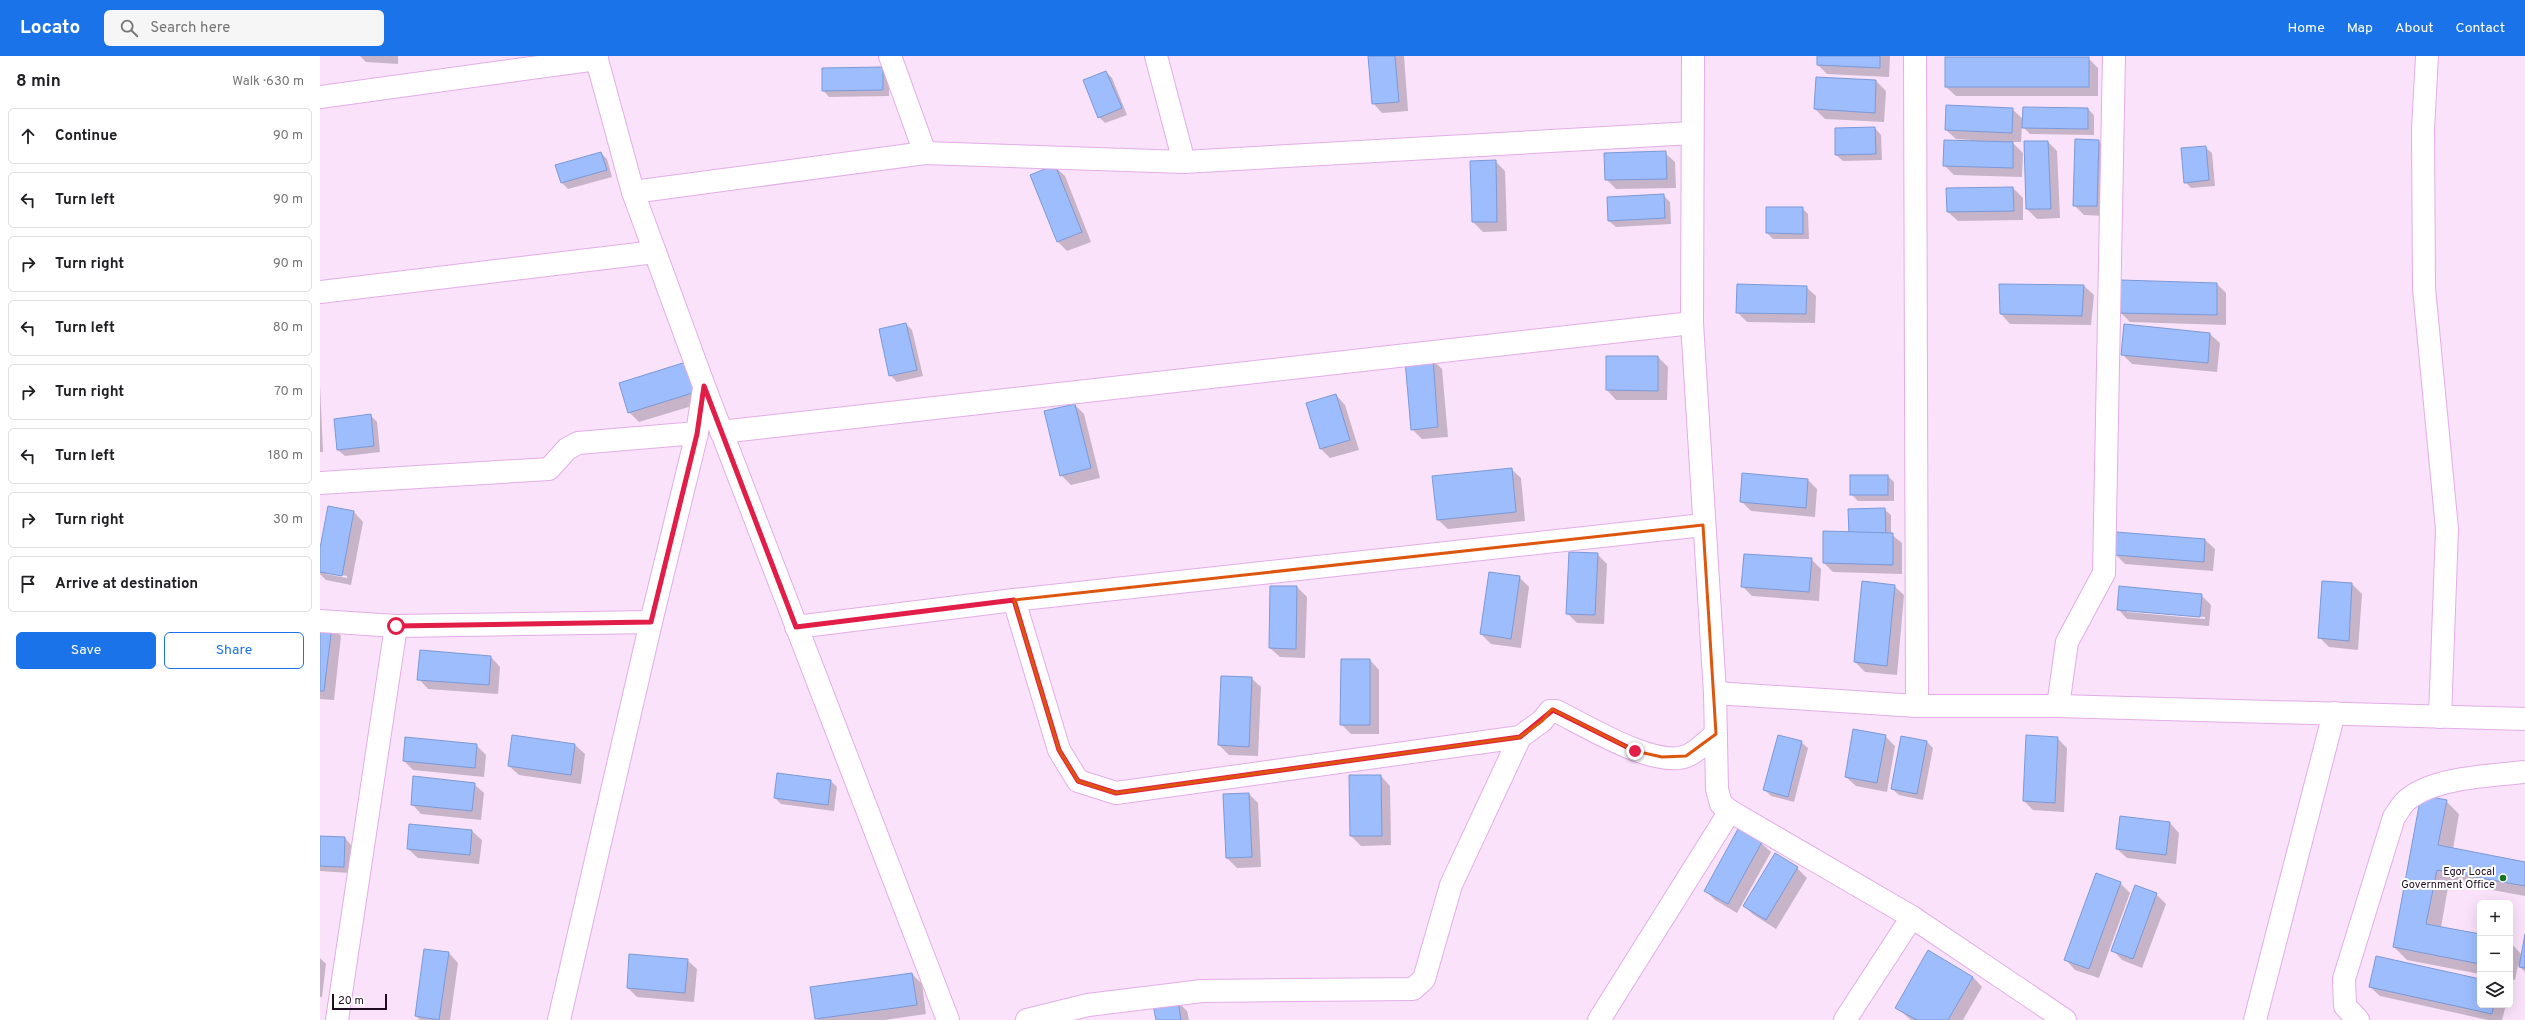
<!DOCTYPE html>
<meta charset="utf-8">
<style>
body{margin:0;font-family:Overpass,sans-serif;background:#f6f6f6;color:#202124}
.controls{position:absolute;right:12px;bottom:12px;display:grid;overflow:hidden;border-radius:6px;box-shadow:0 4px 16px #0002}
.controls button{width:36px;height:36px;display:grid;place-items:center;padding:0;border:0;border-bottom:1px solid #e0e0e0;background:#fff;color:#202124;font:20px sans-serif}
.scale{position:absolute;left:12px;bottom:10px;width:55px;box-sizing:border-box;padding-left:4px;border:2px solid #210d22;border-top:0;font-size:11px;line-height:14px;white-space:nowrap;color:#210d22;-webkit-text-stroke:3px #fff;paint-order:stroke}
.stop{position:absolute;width:12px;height:12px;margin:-9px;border:3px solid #e11d48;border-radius:50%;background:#fff}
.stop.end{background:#e11d48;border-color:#fff;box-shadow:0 1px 4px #0008}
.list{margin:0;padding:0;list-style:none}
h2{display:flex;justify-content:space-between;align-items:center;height:52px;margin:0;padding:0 16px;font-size:17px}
h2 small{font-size:13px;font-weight:400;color:#757577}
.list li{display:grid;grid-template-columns:26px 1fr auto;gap:12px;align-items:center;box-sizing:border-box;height:56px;margin:0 8px 8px;padding:0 8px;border:1px solid #e0e0e0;border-radius:6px}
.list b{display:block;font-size:15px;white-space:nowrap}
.list em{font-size:13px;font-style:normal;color:#757577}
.actions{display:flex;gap:8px;padding:12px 16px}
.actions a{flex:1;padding:9px 0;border:1px solid #1a73e8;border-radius:6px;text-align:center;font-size:14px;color:#1a73e8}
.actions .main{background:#1a73e8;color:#fff}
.icon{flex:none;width:22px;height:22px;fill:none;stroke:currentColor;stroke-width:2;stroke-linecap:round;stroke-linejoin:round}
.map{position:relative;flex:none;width:2205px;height:964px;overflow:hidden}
header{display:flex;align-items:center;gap:24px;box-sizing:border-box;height:56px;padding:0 20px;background:#1a73e8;color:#fff}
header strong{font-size:19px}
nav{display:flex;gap:22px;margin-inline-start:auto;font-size:14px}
.search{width:280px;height:36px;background:#f6f6f6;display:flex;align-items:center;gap:10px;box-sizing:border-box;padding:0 14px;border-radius:6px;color:#757577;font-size:15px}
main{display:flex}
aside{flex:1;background:#fff}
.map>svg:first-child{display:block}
</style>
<header>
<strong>Locato</strong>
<div class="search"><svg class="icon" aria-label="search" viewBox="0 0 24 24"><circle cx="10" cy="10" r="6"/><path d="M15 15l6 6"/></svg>Search here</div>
<nav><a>Home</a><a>Map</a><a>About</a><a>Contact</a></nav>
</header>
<main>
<aside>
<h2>8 min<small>Walk · 630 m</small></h2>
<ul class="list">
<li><svg class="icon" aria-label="ahead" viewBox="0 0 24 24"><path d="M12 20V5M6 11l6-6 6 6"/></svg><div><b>Continue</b></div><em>90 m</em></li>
<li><svg class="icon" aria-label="left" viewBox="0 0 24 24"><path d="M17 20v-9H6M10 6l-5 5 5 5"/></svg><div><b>Turn left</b></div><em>90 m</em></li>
<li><svg class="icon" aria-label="right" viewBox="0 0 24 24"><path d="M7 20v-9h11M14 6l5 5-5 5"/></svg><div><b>Turn right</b></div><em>90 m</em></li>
<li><svg class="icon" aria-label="left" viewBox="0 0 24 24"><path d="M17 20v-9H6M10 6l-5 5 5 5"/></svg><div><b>Turn left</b></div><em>80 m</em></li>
<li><svg class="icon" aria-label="right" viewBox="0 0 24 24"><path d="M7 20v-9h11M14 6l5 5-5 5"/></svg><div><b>Turn right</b></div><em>70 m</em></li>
<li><svg class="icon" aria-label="left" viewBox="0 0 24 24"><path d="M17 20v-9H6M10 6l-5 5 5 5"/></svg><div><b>Turn left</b></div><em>180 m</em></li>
<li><svg class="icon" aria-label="right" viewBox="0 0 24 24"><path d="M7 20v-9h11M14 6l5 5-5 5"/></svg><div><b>Turn right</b></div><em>30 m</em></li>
<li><svg class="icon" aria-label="arrive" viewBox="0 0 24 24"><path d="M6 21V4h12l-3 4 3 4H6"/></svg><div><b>Arrive at destination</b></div></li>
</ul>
<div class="actions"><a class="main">Save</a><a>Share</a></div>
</aside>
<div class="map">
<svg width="2205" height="964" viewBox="0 0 2205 964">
<rect width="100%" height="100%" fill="#f9e2fa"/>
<g fill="#0003" fill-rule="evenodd">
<polygon points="40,0 78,0 78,8 46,6"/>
<polygon points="1049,0 1084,0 1088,55 1062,57 1053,47"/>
<polygon points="1498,0 1570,0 1569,21 1507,18 1498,9"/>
<polygon points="1768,2 1778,12 1778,40 1636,40 1626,31"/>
<polygon points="562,12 569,18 569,40 509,41 503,34"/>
<polygon points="786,16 792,22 807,59 785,67 779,61"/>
<polygon points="1556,25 1566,35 1564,66 1505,63 1495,53"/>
<polygon points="1692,53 1704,64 1768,53 1774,59 1774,79 1710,78 1702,70 1701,86 1692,86 1703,97 1702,121 1634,119 1624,109 1651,86 1651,84 1636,83 1626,74"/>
<polygon points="1555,72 1561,79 1562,104 1523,105 1516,99"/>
<polygon points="1778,85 1788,95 1786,160 1764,159 1754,149"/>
<polygon points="1728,86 1737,95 1740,162 1717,163 1707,153"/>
<polygon points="1885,91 1892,97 1895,130 1871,132 1865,126"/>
<polygon points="281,97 287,103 292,121 248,133 242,127 237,109"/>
<polygon points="1345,97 1355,106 1356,132 1296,133 1286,123"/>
<polygon points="1175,105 1185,115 1187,175 1163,176 1153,166"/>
<polygon points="735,111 745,120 771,186 747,195 738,186"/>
<polygon points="1693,132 1703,142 1703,164 1638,165 1628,156 1627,133"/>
<polygon points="1343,139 1350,146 1351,168 1296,171 1289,165"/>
<polygon points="1482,152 1488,158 1489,183 1453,183 1447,177"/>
<polygon points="1897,228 1906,237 1906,269 1810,266 1800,256"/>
<polygon points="1680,229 1764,230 1774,239 1771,269 1690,268 1681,258"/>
<polygon points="1486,231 1496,240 1495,267 1427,266 1417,256"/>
<polygon points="586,268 592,274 603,320 577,326 570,319"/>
<polygon points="1890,278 1900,287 1897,316 1812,308 1802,298"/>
<polygon points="1338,301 1348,311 1347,344 1296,344 1287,334"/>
<polygon points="1112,303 1122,313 1128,381 1102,383 1092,373"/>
<polygon points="366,307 385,346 319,366 309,356"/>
<polygon points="0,329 3,396 0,396"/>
<polygon points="1016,339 1025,349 1039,394 1010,402 1001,393"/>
<polygon points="755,349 764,358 780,422 751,429 741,419"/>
<polygon points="50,359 57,366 60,396 25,400 18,394"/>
<polygon points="1191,413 1201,422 1205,465 1128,473 1118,464"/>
<polygon points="1568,420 1574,426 1574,445 1538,445 1531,438"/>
<polygon points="1488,424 1497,433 1495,461 1431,455 1421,445"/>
<polygon points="1564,453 1571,459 1571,478 1582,487 1582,518 1513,516 1504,507 1530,476"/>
<path d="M 34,456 L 43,466 L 31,529 L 6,524 L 0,518 L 0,497 ZM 6,516 L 27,520 L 27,522 L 6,518 Z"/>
<polygon points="1797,477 1885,484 1895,493 1893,515 1805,508 1796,499"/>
<polygon points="1277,498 1287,508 1284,568 1257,567 1247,557"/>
<polygon points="1491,503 1501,513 1499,545 1432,540 1423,531"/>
<polygon points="1199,521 1209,531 1201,592 1171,588 1161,578"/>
<polygon points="2032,528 2042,538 2038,594 2009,591 2000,582"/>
<polygon points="1574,530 1584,539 1577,619 1545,616 1535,606"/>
<polygon points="951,531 977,531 987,541 985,602 960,601 950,592"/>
<path d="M 1881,539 L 1891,549 L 1889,570 L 1807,563 L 1798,553 ZM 1807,554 L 1885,561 L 1885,563 L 1807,556 Z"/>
<polygon points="0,569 11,571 21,580 14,644 0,643"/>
<polygon points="171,601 180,611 178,638 108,633 99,623"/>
<polygon points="1050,604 1059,614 1059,678 1031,678 1021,668"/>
<polygon points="902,621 931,622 941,631 938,700 909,699 899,689"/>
<polygon points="1565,680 1575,690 1567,736 1536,730 1526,721"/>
<polygon points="1582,681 1607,686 1613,692 1603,744 1579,739 1572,733"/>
<polygon points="1737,682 1747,692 1744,756 1713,754 1704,745"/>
<polygon points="1481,686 1488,692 1474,746 1451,740 1445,734"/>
<polygon points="156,689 166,699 164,721 93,714 84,705"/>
<polygon points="255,689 265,698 261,728 199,719 189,710"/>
<polygon points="1061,720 1070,730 1071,789 1041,790 1031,780"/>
<polygon points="511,725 517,731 514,755 461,748 455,742"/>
<polygon points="154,728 164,737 161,764 101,758 92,748"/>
<polygon points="929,738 938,747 941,811 917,812 907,802 904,739"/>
<polygon points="2126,745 2139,758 2133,793 2205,807 2205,840 2129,826 2121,871 2160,879 2160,918 2087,904 2074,891"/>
<polygon points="1850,767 1859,777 1856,808 1807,802 1797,793"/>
<polygon points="152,775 162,784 159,808 98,802 88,793"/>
<polygon points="0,781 25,782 31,789 30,817 0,815"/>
<polygon points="1441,787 1451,796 1417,857 1395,844 1385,834"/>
<polygon points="1477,812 1487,822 1456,873 1434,859 1424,850"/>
<polygon points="1800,827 1810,837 1779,922 1755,914 1746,904"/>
<polygon points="1836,838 1846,848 1822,912 1802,904 1793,894"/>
<polygon points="2205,883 2205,916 2198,909 2195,924 2190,923 2190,886 2202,899"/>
<polygon points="105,894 129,897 138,907 130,964 100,964 96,960"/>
<polygon points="1609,896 1653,921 1662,931 1643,964 1591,964 1577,952"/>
<polygon points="0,902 6,908 2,941 0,941"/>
<polygon points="367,904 377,913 374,946 317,941 308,932"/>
<polygon points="592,918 602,928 606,958 564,964 498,964 496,962"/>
<polygon points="2160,924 2160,949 2186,949 2182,964 2168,964 2060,940 2050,931"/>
<polygon points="858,946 867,955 869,964 837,964"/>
</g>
<g fill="#9ebdfd" stroke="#7b99d7">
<polygon points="1048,0 1075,0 1079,46 1052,48"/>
<polygon points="1497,0 1560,0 1560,12 1497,9"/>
<rect x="1625" y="1" width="144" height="30"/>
<polygon points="563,11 563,34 502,35 502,12"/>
<polygon points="786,15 802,52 778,62 763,24"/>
<polygon points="1496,21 1556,24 1555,57 1494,53"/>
<polygon points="1626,49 1693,52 1692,77 1625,74"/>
<polygon points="1703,51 1768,52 1768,73 1702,72"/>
<polygon points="1555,71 1556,98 1515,99 1515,72"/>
<polygon points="1755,83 1779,84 1777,150 1753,150"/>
<polygon points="1624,84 1693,86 1693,112 1623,110"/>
<polygon points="1704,85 1728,85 1731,153 1706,153"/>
<polygon points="1886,90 1889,124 1864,127 1861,92"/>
<polygon points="1346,95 1347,123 1285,124 1284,97"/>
<polygon points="281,96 287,114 241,127 235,109"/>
<polygon points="1176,104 1177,166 1152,166 1150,105"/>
<polygon points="735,109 762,176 737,186 710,119"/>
<polygon points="1693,131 1694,155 1627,156 1626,132"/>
<polygon points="1344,138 1345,162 1288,165 1287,141"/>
<polygon points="1446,151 1483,151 1483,178 1446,177"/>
<polygon points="1800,224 1897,227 1897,259 1799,257"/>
<polygon points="1417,228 1487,230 1486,258 1416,257"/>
<polygon points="1679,228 1764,229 1762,260 1680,258"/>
<polygon points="586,267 597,314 569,320 559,273"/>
<polygon points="1804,268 1890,277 1888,307 1801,299"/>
<polygon points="1286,300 1338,300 1338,335 1286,334"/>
<polygon points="1113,302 1118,371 1091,374 1085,304"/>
<polygon points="366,306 376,336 308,357 299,327"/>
<polygon points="1016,338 1030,384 1000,393 986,347"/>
<polygon points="755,348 771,412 740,420 724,355"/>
<polygon points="51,358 54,390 17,394 14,363"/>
<polygon points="1192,412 1196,456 1117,464 1112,420"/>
<polygon points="1422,417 1488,423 1486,452 1420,446"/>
<rect x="1530" y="419" width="38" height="20"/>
<polygon points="8,450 34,455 22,520 0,516 0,492"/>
<polygon points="1565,452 1566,480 1529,480 1528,453"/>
<polygon points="1503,475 1573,477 1573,509 1503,507"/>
<polygon points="1796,476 1885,483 1884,506 1795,499"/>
<polygon points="1249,496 1278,497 1275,559 1246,558"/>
<polygon points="1424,498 1492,502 1489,536 1421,531"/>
<polygon points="1169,516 1200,520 1191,583 1160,578"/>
<polygon points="1542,525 1575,529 1567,610 1534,606"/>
<polygon points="2002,525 2032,527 2029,585 1998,582"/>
<polygon points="950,530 977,530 976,593 949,592"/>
<polygon points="1799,530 1882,538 1880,561 1797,554"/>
<polygon points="0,568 12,570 4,635 0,635"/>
<polygon points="100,594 171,600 169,629 97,624"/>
<polygon points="1021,603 1050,603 1050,669 1020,669"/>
<polygon points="901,620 932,621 929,691 898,689"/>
<polygon points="1533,673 1566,679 1557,727 1525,721"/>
<polygon points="192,679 255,688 251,719 188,710"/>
<polygon points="1458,679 1482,685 1468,741 1443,734"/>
<polygon points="1706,679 1738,681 1735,747 1703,745"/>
<polygon points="1581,680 1607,685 1597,738 1571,733"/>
<polygon points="85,681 157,688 155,712 83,705"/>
<polygon points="457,717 511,724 508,749 454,742"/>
<polygon points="1029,719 1061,719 1062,780 1030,780"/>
<polygon points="93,720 155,727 152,755 91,749"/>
<polygon points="929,737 932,801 906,802 903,738"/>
<polygon points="2101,739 2127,744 2118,789 2205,806 2205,830 2117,814 2106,868 2160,878 2160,908 2073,891"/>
<polygon points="1800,760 1850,766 1846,799 1796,793"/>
<polygon points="89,768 152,774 150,799 87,793"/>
<polygon points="1418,773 1442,786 1408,848 1384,835"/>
<polygon points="0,780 25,781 24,811 0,810"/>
<polygon points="1455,797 1478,811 1446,864 1423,850"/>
<polygon points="1776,817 1801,826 1769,913 1744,904"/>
<polygon points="1815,829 1837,837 1813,903 1791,895"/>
<polygon points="2205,878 2205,912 2199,911"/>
<polygon points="104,893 129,896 119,964 95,960"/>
<polygon points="1608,894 1653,921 1628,964 1597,964 1575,952"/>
<polygon points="309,898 368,903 365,937 307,932"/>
<polygon points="2056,900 2160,923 2160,949 2174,949 2172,958 2049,931"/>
<polygon points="592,917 597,949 495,963 490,931"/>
<polygon points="858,945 861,964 836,964 833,949"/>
</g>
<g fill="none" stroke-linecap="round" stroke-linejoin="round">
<defs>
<g id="minor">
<polyline points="276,0 313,136 384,330 628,964"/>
<polyline points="570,0 605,97"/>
<polyline points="836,0 864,106"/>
<polyline points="1373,0 1372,267 1395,637 1397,733 1401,748 1410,755 1592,861 1745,964"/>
<polyline points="1595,0 1597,650"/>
<polyline points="2107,0 2103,73 2104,232 2127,473 2120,661"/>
<polyline points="0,41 277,3"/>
<polyline points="313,136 605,97 864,106 1372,77"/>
<polyline points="0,236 335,196"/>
<polyline points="401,376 1372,267"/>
<polyline points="0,427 229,413 247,393 258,387 377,377"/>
<polyline points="694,544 739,694 758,725 796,737 1200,681"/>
<polyline points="0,565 76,570 331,566"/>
<polyline points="476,571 694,544 1383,469"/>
<polyline points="1395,637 1597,650 1738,650 2205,663"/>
<polyline points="1738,650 1747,586 1784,517 1794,0"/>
<polyline points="17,964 76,570"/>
<polyline points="239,964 331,566 377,377 384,332"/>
<path d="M 707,964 L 768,949 L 882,935 L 1093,933 L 1104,923 L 1131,829 L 1200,681 L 1222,665 L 1230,655 L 1236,655 C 1265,669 1335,713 1367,700 C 1377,696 1387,685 1396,678"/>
<polyline points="1279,964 1410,755"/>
<polyline points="1525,964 1592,861"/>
<polyline points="1935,964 2014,657"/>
<path d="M 2038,964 L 2025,950 L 2024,923 L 2074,761 C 2078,756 2082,748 2087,744 C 2114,721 2171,720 2205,716"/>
</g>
</defs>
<use href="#minor" stroke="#e3ade7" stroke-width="24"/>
<use href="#minor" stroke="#fff" stroke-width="22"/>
</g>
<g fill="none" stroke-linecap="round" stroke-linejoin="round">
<polyline stroke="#e11d48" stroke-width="5" points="76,570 331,566 377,378 384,330 476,571 694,544 739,694 758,725 796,737 1200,681 1233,654 1315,695"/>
</g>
<path fill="none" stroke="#de550d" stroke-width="3" stroke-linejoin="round" d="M 1383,469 L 1396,678 L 1366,700 L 1342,701 L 1315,695 L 1232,653 L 1222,665 L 1200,681 L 796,737 L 758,725 L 739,694 L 694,544 Z"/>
<circle fill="#177422" stroke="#fff" stroke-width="1.5" cx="2183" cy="822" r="4"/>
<g text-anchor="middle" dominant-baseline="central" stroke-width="4" stroke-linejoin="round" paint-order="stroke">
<g font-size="11" fill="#210d22" stroke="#fff" text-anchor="end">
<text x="2175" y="816">Egor Local<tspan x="2175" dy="13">Government Office</tspan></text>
</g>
</g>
</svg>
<div class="controls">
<button>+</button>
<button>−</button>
<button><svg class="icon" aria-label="layers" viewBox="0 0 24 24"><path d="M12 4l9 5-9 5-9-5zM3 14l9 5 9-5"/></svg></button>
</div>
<div class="scale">20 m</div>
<div class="stop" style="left:76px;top:570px"></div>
<div class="stop end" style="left:1315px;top:695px"></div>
</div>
</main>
